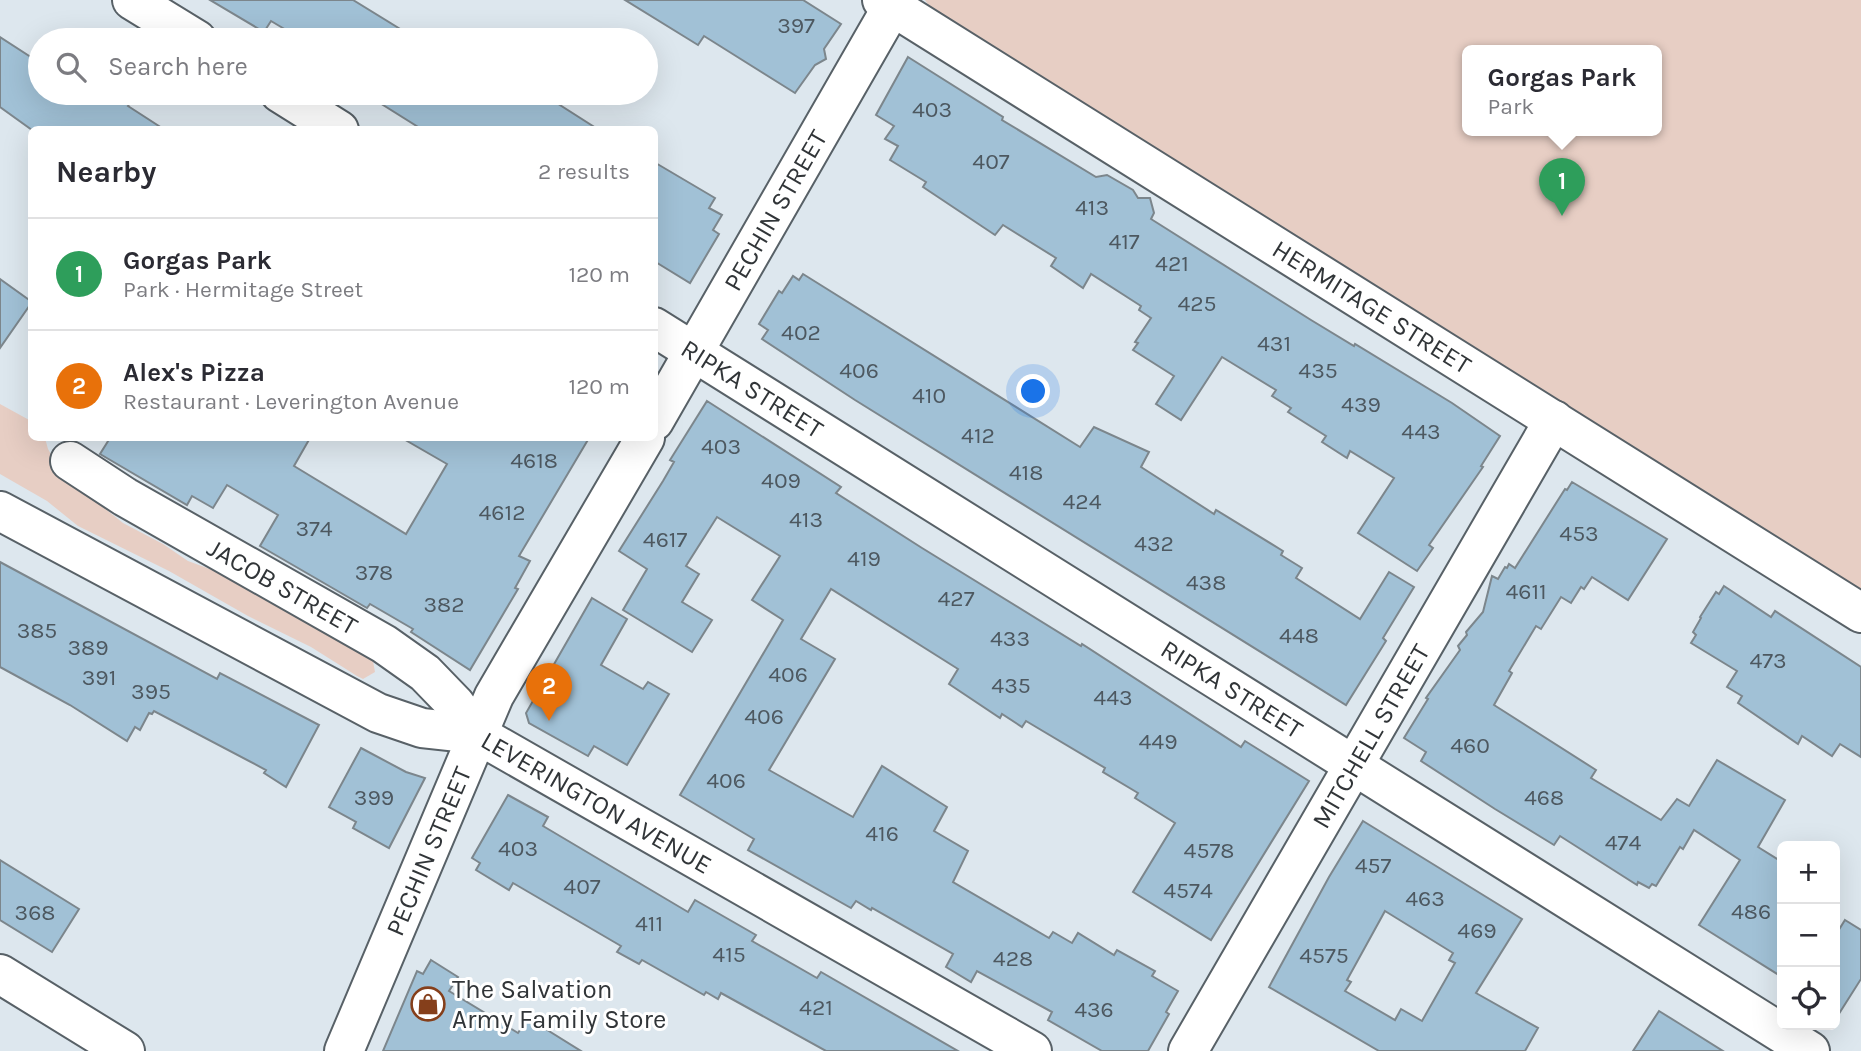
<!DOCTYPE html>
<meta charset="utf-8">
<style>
body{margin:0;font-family:Karla,sans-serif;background:#f7f7f7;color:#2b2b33}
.controls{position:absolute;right:21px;bottom:21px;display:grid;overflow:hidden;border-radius:10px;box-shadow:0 7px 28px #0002}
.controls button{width:63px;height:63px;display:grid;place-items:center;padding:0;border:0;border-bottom:2px solid #e1e1e2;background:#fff;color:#2b2b33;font:35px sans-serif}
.you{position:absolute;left:1034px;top:392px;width:24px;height:24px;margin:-18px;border:5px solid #fff;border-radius:50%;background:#1a73e8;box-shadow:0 0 0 10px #1a73e833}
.badge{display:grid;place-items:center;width:46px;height:46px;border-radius:50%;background:#111827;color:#fff;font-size:23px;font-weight:700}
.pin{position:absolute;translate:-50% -58px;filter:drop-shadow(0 2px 4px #0008)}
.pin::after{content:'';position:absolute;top:37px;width:24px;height:21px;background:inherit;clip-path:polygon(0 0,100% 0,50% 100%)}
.popup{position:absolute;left:1462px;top:45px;width:200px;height:91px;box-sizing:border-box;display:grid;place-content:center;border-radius:10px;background:#fff;filter:drop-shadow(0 2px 5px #0005);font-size:23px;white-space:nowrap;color:#7c7c81}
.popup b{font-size:26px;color:#2b2b33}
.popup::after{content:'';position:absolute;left:50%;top:100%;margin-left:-14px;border:14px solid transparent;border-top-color:#fff}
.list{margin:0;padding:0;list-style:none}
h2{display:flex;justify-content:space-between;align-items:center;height:91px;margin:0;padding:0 28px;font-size:30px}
h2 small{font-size:23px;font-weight:400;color:#7c7c81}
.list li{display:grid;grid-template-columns:46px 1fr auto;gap:21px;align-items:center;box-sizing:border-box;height:112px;padding:0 28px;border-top:2px solid #e1e1e2}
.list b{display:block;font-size:26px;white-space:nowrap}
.list p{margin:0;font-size:23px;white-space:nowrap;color:#7c7c81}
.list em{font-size:23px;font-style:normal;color:#7c7c81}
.icon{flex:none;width:38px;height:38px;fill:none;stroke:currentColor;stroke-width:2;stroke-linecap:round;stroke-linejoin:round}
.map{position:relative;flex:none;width:1861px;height:1051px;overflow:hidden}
.search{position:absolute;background:#fff;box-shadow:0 7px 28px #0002;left:28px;top:28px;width:630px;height:77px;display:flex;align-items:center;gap:18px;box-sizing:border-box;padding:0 24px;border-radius:38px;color:#7c7c81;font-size:26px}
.panel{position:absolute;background:#fff;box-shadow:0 7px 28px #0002;left:28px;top:126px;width:630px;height:315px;border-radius:10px}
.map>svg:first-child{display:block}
</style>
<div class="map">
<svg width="1861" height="1051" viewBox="0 0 1861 1051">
<rect width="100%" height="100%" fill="#dde7ee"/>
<g fill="#e7cec4" fill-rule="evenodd">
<path d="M 925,0 L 1861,0 L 1861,594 L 1582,416 L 940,14 L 929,6 ZM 1468,50 L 1656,50 L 1656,130 L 1468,130 Z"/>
<polygon points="0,404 31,421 32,438 45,438 48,449 63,475 123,523 163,544 188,561 218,572 314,621 360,651 373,661 375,672 363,679 357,676 311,647 248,616 169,571 78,526 47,501 0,474"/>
</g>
<g fill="#a1c1d6" stroke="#7c868c" stroke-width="2" fill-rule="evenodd">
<polygon points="210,0 353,0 418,40 303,40 271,21 264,32"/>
<polygon points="625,0 803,0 841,24 824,49 826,59 815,65 795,93 704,36 698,45"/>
<polygon points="0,37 40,63 40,93 114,93 130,103 128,106 165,130 32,130 0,107"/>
<polygon points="908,57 1003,117 1002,120 1096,177 1107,175 1133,190 1138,198 1150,198 1154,213 1151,219 1311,320 1354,346 1355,344 1452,403 1500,436 1481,466 1483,467 1429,545 1433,548 1417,571 1358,533 1394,478 1350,451 1347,458 1322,442 1326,436 1288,412 1291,408 1272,396 1276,390 1222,357 1181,420 1156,404 1174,376 1133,350 1138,343 1135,342 1151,318 1139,310 1141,306 1091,274 1083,288 1051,266 1056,258 1003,225 995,235 923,187 926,182 890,160 898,146 885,139 894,126 876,115"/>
<polygon points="364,93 541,93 599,130 423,130"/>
<polygon points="654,162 715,198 709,208 722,215 713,230 719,234 690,283 654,261"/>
<polygon points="803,274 1080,447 1094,427 1149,452 1141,467 1214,514 1216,510 1283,551 1281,555 1302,568 1296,578 1360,619 1389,572 1414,587 1383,638 1386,641 1346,705 855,400 762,339 768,330 759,324 779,291 782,293 793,276 799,280"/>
<polygon points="0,279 32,302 0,348"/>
<polygon points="707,401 841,487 836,493 922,548 1081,646 1082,644 1241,747 1245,741 1309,781 1211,940 1133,892 1175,823 1135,798 1138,793 1103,772 1105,768 1026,721 1022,727 1002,714 1000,718 949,684 958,669 831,589 801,639 835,659 769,770 853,817 882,766 947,807 934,831 968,851 953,882 1049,938 1053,932 1072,943 1078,933 1114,955 1117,950 1155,971 1152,976 1178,991 1166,1012 1169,1014 1148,1051 1102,1051 1048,1020 1052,1012 977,971 971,982 946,967 953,954 872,908 871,910 856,901 851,908 748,850 754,839 680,795 783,620 752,600 780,556 717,517 686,566 699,574 682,602 712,620 692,652 623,610 647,569 619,551 663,481 674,462 670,460"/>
<polygon points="110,438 310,438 294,466 406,534 447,464 402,438 589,438 519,556 530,561 515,588 518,589 470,670 411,632 413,629 370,604 367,608 260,546 278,515 227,485 213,508 192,496 187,505 100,454"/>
<polygon points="1572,482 1667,539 1628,600 1592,577 1584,589 1581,587 1571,603 1561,597 1541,629 1536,626 1509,671 1512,673 1494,705 1596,770 1591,778 1661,820 1677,799 1689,806 1717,760 1785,800 1758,847 1782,862 1782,977 1699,925 1740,860 1694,830 1683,849 1680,847 1656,886 1652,884 1649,888 1638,882 1637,885 1560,836 1554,845 1495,809 1421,761 1426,752 1404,738 1428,699 1426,698 1460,650 1458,646 1467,635 1466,632 1483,612 1492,576 1498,579 1505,567 1507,568 1509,564 1515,568 1565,489 1567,490"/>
<polygon points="0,562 217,679 220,673 319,725 286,787 264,773 266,770 154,711 152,714 149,713 140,730 135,727 127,741 70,705 0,667"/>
<polygon points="1724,586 1771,617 1775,611 1861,667 1861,757 1840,744 1832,756 1802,736 1798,744 1738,703 1742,696 1727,687 1737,671 1691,643 1696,635 1693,632 1701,618 1700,617 1716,592 1719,594"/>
<polygon points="592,598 627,619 601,665 643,689 648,682 669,694 627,765 594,746 588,756 529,723 526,713"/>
<polygon points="361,748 406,772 425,778 389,848 353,828 356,822 329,807"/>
<polygon points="508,795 548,817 543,826 688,912 695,900 756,935 752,941 817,978 821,972 958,1051 826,1051 721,993 718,999 706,992 704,995 642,960 639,964 617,952 621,946 513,883 509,890 476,870 480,863 472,858"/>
<path d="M 1363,821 L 1522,919 L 1476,993 L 1538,1028 L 1525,1051 L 1379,1051 L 1269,987 L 1329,877 ZM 1385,911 L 1453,953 L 1449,960 L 1455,963 L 1422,1021 L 1401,1009 L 1395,1020 L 1345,991 L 1351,982 L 1347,980 Z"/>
<polygon points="0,860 79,909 52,952 0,920"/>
<polygon points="1845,920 1861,930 1861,979 1835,1020 1835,936"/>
<polygon points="431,960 458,977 449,991 518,1033 528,1018 581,1051 383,1051 417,971 423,974"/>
<polygon points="1659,1011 1680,1024 1723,1051 1633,1051"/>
</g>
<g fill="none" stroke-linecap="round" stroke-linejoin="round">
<defs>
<g id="minor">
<polyline points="132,0 197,40"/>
<path id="s1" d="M 882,0 L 1861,613"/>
<polyline points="280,93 339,130"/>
<path id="s2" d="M 654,327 L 1810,1051"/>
<path id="s3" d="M 654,421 L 896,0"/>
<path id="s4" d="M 70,461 L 125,497 L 384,644 L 425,673 L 455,704 L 477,734"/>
<path id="s5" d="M 0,511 L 378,713 L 422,728 L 477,734 L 1032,1051"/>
<polyline points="0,974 125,1051"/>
<path id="s6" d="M 344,1051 L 494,696 L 645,438"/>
<path id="s7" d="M 1188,1051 L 1554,420"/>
</g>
</defs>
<use href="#minor" stroke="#586167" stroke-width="42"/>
<use href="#minor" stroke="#fff" stroke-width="38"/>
</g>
<defs>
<symbol id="shop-ring" viewBox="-11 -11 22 22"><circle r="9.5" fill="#fff" stroke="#853f1b" stroke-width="1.5"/><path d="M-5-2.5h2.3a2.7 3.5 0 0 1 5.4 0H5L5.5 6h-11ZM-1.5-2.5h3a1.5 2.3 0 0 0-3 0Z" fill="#853f1b"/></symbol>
</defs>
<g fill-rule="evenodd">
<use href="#shop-ring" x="409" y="985" width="38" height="38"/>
</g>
<g text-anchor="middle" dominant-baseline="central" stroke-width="6" stroke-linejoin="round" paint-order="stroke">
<g font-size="23" fill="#4d5860">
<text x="796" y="25">397</text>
<text x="932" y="109">403</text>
<text x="991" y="161">407</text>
<text x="1092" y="207">413</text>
<text x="1124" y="241">417</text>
<text x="1172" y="263">421</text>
<text x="1197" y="303">425</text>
<text x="801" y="332">402</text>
<text x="1274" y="343">431</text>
<text x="859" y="370">406</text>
<text x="1318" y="370">435</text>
<text x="929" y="395">410</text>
<text x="1361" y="404">439</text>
<text x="1421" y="431">443</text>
<text x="978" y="435">412</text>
<text x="721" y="446">403</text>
<text x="534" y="460">4618</text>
<text x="1026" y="472">418</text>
<text x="781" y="480">409</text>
<text x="1082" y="501">424</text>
<text x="502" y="512">4612</text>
<text x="806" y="519">413</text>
<text x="314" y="528">374</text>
<text x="1579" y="533">453</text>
<text x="665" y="539">4617</text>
<text x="1154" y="543">432</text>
<text x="864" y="558">419</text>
<text x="374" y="572">378</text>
<text x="1206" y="582">438</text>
<text x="1526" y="591">4611</text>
<text x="956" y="598">427</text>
<text x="444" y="604">382</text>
<text x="37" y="630">385</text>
<text x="1299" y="635">448</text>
<text x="1010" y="638">433</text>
<text x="88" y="647">389</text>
<text x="1768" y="660">473</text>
<text x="788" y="674">406</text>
<text x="99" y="677">391</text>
<text x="1011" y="685">435</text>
<text x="151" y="691">395</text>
<text x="1113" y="697">443</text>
<text x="764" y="716">406</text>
<text x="1158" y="741">449</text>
<text x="1470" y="745">460</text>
<text x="726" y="780">406</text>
<text x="374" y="797">399</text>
<text x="1544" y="797">468</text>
<text x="882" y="833">416</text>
<text x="1623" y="842">474</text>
<text x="518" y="848">403</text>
<text x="1209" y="850">4578</text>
<text x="1373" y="865">457</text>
<text x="582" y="886">407</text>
<text x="1188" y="890">4574</text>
<text x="1425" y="898">463</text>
<text x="1751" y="911">486</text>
<text x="35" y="912">368</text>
<text x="649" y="923">411</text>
<text x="1477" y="930">469</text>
<text x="729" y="954">415</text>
<text x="1324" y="955">4575</text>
<text x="1013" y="958">428</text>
<text x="816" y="1007">421</text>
<text x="1094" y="1009">436</text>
</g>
<g font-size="26" fill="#313538" stroke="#fff">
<text stroke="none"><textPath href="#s3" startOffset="243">PECHIN STREET</textPath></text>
<text stroke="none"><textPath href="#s1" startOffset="578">HERMITAGE STREET</textPath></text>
<text stroke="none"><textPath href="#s2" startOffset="116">RIPKA STREET</textPath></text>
<text stroke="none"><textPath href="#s4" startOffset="247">JACOB STREET</textPath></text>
<text stroke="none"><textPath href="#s2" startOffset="682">RIPKA STREET</textPath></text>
<text stroke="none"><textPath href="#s7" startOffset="364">MITCHELL STREET</textPath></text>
<text stroke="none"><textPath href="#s5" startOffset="668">LEVERINGTON AVENUE</textPath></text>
<text stroke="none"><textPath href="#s6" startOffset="217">PECHIN STREET</textPath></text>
</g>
<g font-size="26" fill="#313538" stroke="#fff" text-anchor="start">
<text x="452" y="989">The Salvation<tspan x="452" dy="30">Army Family Store</tspan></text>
</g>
</g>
</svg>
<div class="controls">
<button>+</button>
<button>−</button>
<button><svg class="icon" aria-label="locate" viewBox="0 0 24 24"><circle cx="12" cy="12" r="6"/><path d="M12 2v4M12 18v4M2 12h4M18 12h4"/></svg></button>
</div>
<div class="you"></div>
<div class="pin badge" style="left:1562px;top:216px;background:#2e9e5b">1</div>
<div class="popup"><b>Gorgas Park</b>Park</div>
<div class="pin badge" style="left:549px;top:721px;background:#e8710a">2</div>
<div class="search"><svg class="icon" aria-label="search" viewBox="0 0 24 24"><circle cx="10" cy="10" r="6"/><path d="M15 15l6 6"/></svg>Search here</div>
<section class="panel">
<h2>Nearby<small>2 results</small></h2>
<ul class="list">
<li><span class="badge" style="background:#2e9e5b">1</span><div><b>Gorgas Park</b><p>Park · Hermitage Street</p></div><em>120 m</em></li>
<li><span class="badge" style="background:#e8710a">2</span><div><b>Alex's Pizza</b><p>Restaurant · Leverington Avenue</p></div><em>120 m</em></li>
</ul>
</section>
</div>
